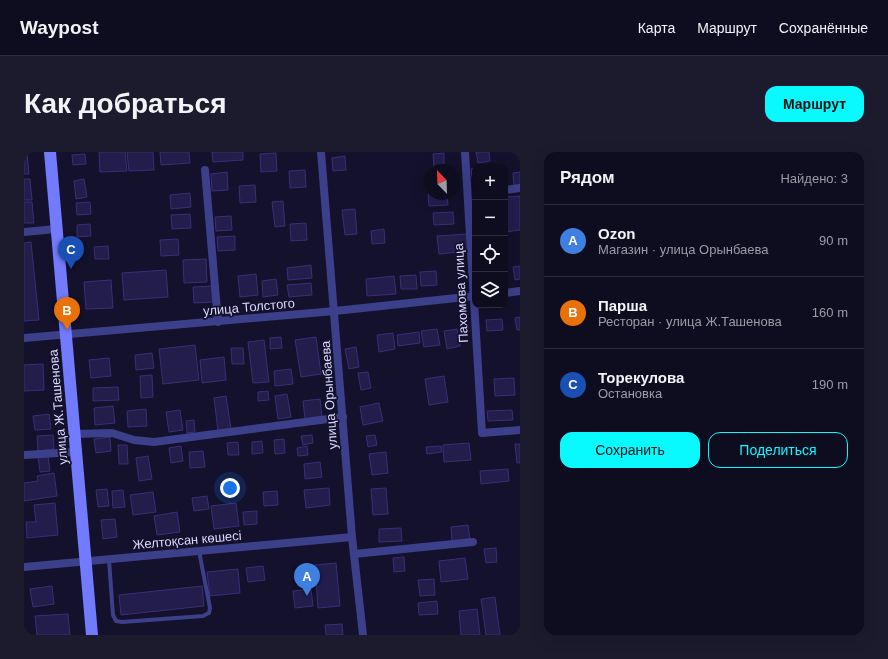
<!DOCTYPE html>
<html lang="ru">
<meta charset="utf-8">
<style>
body{margin:0;font-family:Arial,sans-serif;background:#1c1b2d;color:#f1f3f6}
.controls{position:absolute;right:12px;top:12px;display:grid;overflow:hidden;border-radius:8px;box-shadow:0 4px 16px #0002}
.controls button{width:36px;height:36px;display:grid;place-items:center;padding:0;border:0;border-bottom:1px solid #2e2d3e;background:#0e0d20;color:#f1f3f6;font:20px sans-serif}
.compass{position:absolute;left:400px;top:12px;width:36px;height:36px;border-radius:50%;background:#0e0d20;box-shadow:0 4px 16px #0002;rotate:337deg}
.you{position:absolute;left:206px;top:336px;width:14px;height:14px;margin:-10px;border:3px solid #fff;border-radius:50%;background:#1a73e8;box-shadow:0 0 0 6px #1a73e833}
.badge{display:grid;place-items:center;width:26px;height:26px;border-radius:50%;background:#08f9fe;color:#fff;font-size:13px;font-weight:700}
.pin{position:absolute;translate:-50% -33px;filter:drop-shadow(0 1px 2px #0008)}
.pin::after{content:'';position:absolute;top:21px;width:14px;height:12px;background:inherit;clip-path:polygon(0 0,100% 0,50% 100%)}
.list{margin:0;padding:0;list-style:none}
h2{display:flex;justify-content:space-between;align-items:center;height:52px;margin:0;padding:0 16px;font-size:17px}
h2 small{font-size:13px;font-weight:400;color:#9b9ca5}
.list li{display:grid;grid-template-columns:26px 1fr auto;gap:12px;align-items:center;box-sizing:border-box;height:72px;padding:0 16px;border-top:1px solid #2e2d3e}
.list b{display:block;font-size:15px;white-space:nowrap}
.list p{margin:0;font-size:13px;white-space:nowrap;color:#9b9ca5}
.list em{font-size:13px;font-style:normal;color:#9b9ca5}
.actions{display:flex;gap:8px;padding:12px 16px}
.actions a{flex:1;padding:9px 0;border:1px solid #08f9fe;border-radius:12px;text-align:center;font-size:14px;color:#08f9fe}
.actions .main{background:#08f9fe;color:#111}
.icon{flex:none;width:22px;height:22px;fill:none;stroke:currentColor;stroke-width:2;stroke-linecap:round;stroke-linejoin:round}
.map{position:relative;flex:none;width:496px;height:483px;overflow:hidden;border-radius:12px}
header{display:flex;align-items:center;gap:24px;box-sizing:border-box;height:56px;padding:0 20px;background:#0e0d20;border-bottom:1px solid #2e2d3e}
header strong{font-size:19px}
nav{display:flex;gap:22px;margin-inline-start:auto;font-size:14px}
.intro{display:flex;align-items:center;justify-content:space-between;box-sizing:border-box;height:96px;padding:0 24px}
h1{margin:0;font-size:28px}
.button{padding:10px 18px;border-radius:12px;background:#08f9fe;color:#111;font-size:14px;font-weight:700}
main{display:flex;gap:24px;padding:0 24px}
aside{flex:1;background:#0e0d20;border-radius:12px;box-shadow:0 4px 16px #0002}
.map>svg:first-child{display:block}
</style>
<header>
<strong>Waypost</strong>
<nav><a>Карта</a><a>Маршрут</a><a>Сохранённые</a></nav>
</header>
<div class="intro"><h1>Как добраться</h1><a class="button">Маршрут</a></div>
<main>
<div class="map">
<svg width="496" height="483" viewBox="0 0 496 483">
<rect width="100%" height="100%" fill="#13112b"/>
<g fill="#231d4c" stroke="#382f77">
<polygon points="0,0 3,0 5,22 0,22"/>
<polygon points="75,0 101,0 103,19 76,20"/>
<polygon points="103,0 129,0 130,18 105,19"/>
<polygon points="136,0 165,0 166,11 137,13"/>
<polygon points="188,0 219,0 219,8 189,10"/>
<polygon points="452,0 465,0 466,9 454,11"/>
<polygon points="252,1 253,19 237,20 236,2"/>
<polygon points="420,1 420,16 410,17 409,2"/>
<polygon points="61,2 62,12 49,13 48,3"/>
<polygon points="321,4 322,18 309,19 308,6"/>
<polygon points="451,16 451,31 449,31 447,17"/>
<polygon points="281,18 282,35 266,36 265,19"/>
<polygon points="203,20 204,38 188,39 187,22"/>
<polygon points="496,20 496,34 490,35 489,21"/>
<polygon points="0,27 6,27 8,48 0,48"/>
<polygon points="60,27 63,45 52,47 50,29"/>
<polygon points="231,33 232,50 216,51 215,34"/>
<polygon points="166,41 167,55 147,57 146,43"/>
<polygon points="404,42 423,42 424,53 405,54"/>
<polygon points="496,44 496,78 481,80 481,45"/>
<polygon points="259,49 261,74 251,75 248,50"/>
<polygon points="0,50 8,50 10,71 0,71"/>
<polygon points="66,50 67,62 53,63 52,51"/>
<polygon points="331,57 333,82 321,83 318,58"/>
<polygon points="429,60 430,72 410,73 409,61"/>
<polygon points="166,62 167,76 148,77 147,63"/>
<polygon points="207,64 208,78 192,79 191,65"/>
<polygon points="282,71 283,88 267,89 266,72"/>
<polygon points="66,72 67,84 53,85 53,73"/>
<polygon points="360,77 361,91 348,92 347,79"/>
<polygon points="443,82 445,99 415,102 413,84"/>
<polygon points="211,84 211,98 194,99 193,85"/>
<polygon points="154,87 155,103 137,104 136,88"/>
<polygon points="7,90 15,168 0,169 0,91"/>
<polygon points="84,94 85,107 71,107 70,95"/>
<polygon points="182,107 183,130 160,131 159,108"/>
<polygon points="287,113 288,126 264,128 263,116"/>
<polygon points="496,114 496,127 491,128 489,115"/>
<polygon points="142,118 144,145 100,148 98,121"/>
<polygon points="412,119 413,133 397,134 396,120"/>
<polygon points="232,122 234,143 216,145 214,124"/>
<polygon points="392,123 393,137 377,137 376,124"/>
<polygon points="370,124 372,142 343,144 342,127"/>
<polygon points="252,127 254,143 239,145 238,129"/>
<polygon points="87,128 89,156 62,157 60,130"/>
<polygon points="287,131 288,143 265,145 263,133"/>
<polygon points="188,134 189,150 170,151 169,135"/>
<polygon points="496,165 496,178 493,178 491,166"/>
<polygon points="478,167 479,178 463,179 462,168"/>
<polygon points="413,177 416,193 400,195 397,179"/>
<polygon points="433,177 436,194 423,197 420,179"/>
<polygon points="395,180 396,191 374,194 373,183"/>
<polygon points="369,181 371,197 355,200 353,183"/>
<polygon points="257,185 258,196 246,197 246,186"/>
<polygon points="292,185 297,222 277,225 271,188"/>
<polygon points="240,188 245,230 229,231 224,190"/>
<polygon points="171,193 175,228 139,232 135,197"/>
<polygon points="332,195 335,215 325,217 321,197"/>
<polygon points="207,196 219,196 220,212 208,212"/>
<polygon points="128,201 130,216 112,218 111,203"/>
<polygon points="200,205 202,228 178,231 176,208"/>
<polygon points="85,206 87,224 67,226 65,208"/>
<polygon points="19,212 20,238 0,239 0,213"/>
<polygon points="267,217 269,232 251,234 250,219"/>
<polygon points="344,220 347,236 337,238 334,221"/>
<polygon points="128,223 129,245 117,246 116,224"/>
<polygon points="420,224 424,250 405,253 401,227"/>
<polygon points="490,226 491,243 471,244 470,227"/>
<polygon points="94,235 95,248 69,249 69,236"/>
<polygon points="244,239 245,248 234,249 234,240"/>
<polygon points="263,242 267,265 254,267 251,244"/>
<polygon points="202,244 207,277 194,279 190,246"/>
<polygon points="296,247 298,265 281,267 279,249"/>
<polygon points="355,251 359,269 339,273 336,255"/>
<polygon points="89,254 91,271 71,273 70,256"/>
<polygon points="122,257 123,274 104,275 103,259"/>
<polygon points="156,258 159,278 145,280 142,260"/>
<polygon points="488,258 489,268 464,269 463,259"/>
<polygon points="25,262 27,277 11,278 9,264"/>
<polygon points="170,268 171,280 163,281 162,269"/>
<polygon points="29,283 30,297 14,299 13,284"/>
<polygon points="288,283 289,291 279,293 277,284"/>
<polygon points="351,283 353,293 344,295 342,284"/>
<polygon points="86,285 87,299 72,301 70,287"/>
<polygon points="260,287 261,301 251,302 250,288"/>
<polygon points="238,289 239,301 228,302 228,290"/>
<polygon points="214,290 215,303 204,303 203,291"/>
<polygon points="445,291 447,308 420,310 419,293"/>
<polygon points="491,292 496,292 496,311 493,311"/>
<polygon points="94,293 103,293 104,312 95,312"/>
<polygon points="157,294 159,309 147,311 145,296"/>
<polygon points="283,294 284,303 274,304 273,296"/>
<polygon points="417,294 418,300 403,302 402,295"/>
<polygon points="179,299 181,315 166,316 165,300"/>
<polygon points="362,300 364,321 348,323 345,302"/>
<polygon points="24,304 26,319 16,320 14,305"/>
<polygon points="124,304 128,327 115,329 112,306"/>
<polygon points="296,310 298,325 281,327 280,312"/>
<polygon points="484,317 485,329 457,332 456,319"/>
<polygon points="30,321 33,344 0,349 0,331 14,329 13,324"/>
<polygon points="305,336 306,353 282,356 280,338"/>
<polygon points="362,336 364,362 349,363 347,337"/>
<polygon points="83,337 85,354 74,355 72,338"/>
<polygon points="99,338 101,355 89,356 88,339"/>
<polygon points="253,339 254,353 240,354 239,340"/>
<polygon points="129,340 132,360 109,363 106,343"/>
<polygon points="183,344 185,357 170,359 168,346"/>
<polygon points="31,351 34,383 3,386 2,370 12,370 10,353"/>
<polygon points="212,351 215,374 190,377 187,354"/>
<polygon points="233,359 233,372 220,373 219,360"/>
<polygon points="153,360 156,380 133,383 130,364"/>
<polygon points="91,367 93,385 79,387 77,368"/>
<polygon points="444,373 446,388 428,390 427,375"/>
<polygon points="377,376 378,389 355,390 355,377"/>
<polygon points="472,396 473,410 462,411 460,397"/>
<polygon points="380,405 381,419 370,420 369,406"/>
<polygon points="441,406 444,427 417,430 415,409"/>
<polygon points="312,411 316,454 294,456 291,413"/>
<polygon points="239,414 241,428 224,430 222,416"/>
<polygon points="214,417 216,441 186,444 183,420"/>
<polygon points="410,427 411,443 396,444 394,428"/>
<polygon points="28,434 30,452 9,455 6,437"/>
<polygon points="178,434 180,454 97,463 95,443"/>
<polygon points="287,437 289,454 271,456 269,439"/>
<polygon points="471,445 476,483 462,483 457,447"/>
<polygon points="413,449 414,462 395,463 394,451"/>
<polygon points="453,457 456,483 437,483 435,459"/>
<polygon points="44,462 46,483 13,483 11,464"/>
<polygon points="318,472 319,483 302,483 301,473"/>
</g>
<g fill="none" stroke-linecap="round" stroke-linejoin="round">
<polyline stroke="#3c3f89" stroke-width="4" points="85,408 89,463 92,469 98,470 179,464 185,461 186,456 175,399"/>
<g stroke="#3c3f89" stroke-width="8">
<polyline points="297,0 328,385 339,483"/>
<polyline points="441,0 458,281 496,278"/>
<polyline points="181,18 194,170"/>
<polyline points="481,38 496,36"/>
<polyline points="0,80 32,77"/>
<polyline points="481,141 496,139"/>
<polyline points="0,186 311,159 451,144"/>
<polyline points="50,282 88,281 110,288 130,290 319,265"/>
<polyline points="0,303 52,300"/>
<polyline points="330,402 449,390"/>
<polyline points="0,415 328,385"/>
</g>
<polyline stroke="#727afe" stroke-width="12" points="26,0 68,483"/>
</g>
<g text-anchor="middle" dominant-baseline="central" stroke-width="3.5" stroke-linejoin="round" paint-order="stroke">
<g font-size="13" fill="#dcdbff" stroke="#13112b">
<text transform="translate(437 141) rotate(-93)">Пахомова улица</text>
<text transform="translate(225 155) rotate(-5)">улица Толстого</text>
<text transform="translate(305 243) rotate(-94)">улица Орынбаева</text>
<text transform="translate(34 255) rotate(-95)">улица Ж.Ташенова</text>
<text transform="translate(163 388) rotate(-5)">Желтоқсан көшесі</text>
</g>
</g>
</svg>
<div class="controls">
<button>+</button>
<button>−</button>
<button><svg class="icon" aria-label="locate" viewBox="0 0 24 24"><circle cx="12" cy="12" r="6"/><path d="M12 2v4M12 18v4M2 12h4M18 12h4"/></svg></button>
<button><svg class="icon" aria-label="layers" viewBox="0 0 24 24"><path d="M12 4l9 5-9 5-9-5zM3 14l9 5 9-5"/></svg></button>
</div>
<svg class="compass" viewBox="-18 -18 36 36"><path d="M0-13l5 13h-10z" fill="#e53935"/><path d="M0 13l5-13h-10z" fill="#9b9ca5"/></svg>
<div class="you"></div>
<div class="pin badge" style="left:283px;top:444px;background:#3f7fe0">A</div>
<div class="pin badge" style="left:43px;top:178px;background:#e8710a">B</div>
<div class="pin badge" style="left:47px;top:117px;background:#1a4fb4">C</div>
</div>
<aside>
<h2>Рядом<small>Найдено: 3</small></h2>
<ul class="list">
<li><span class="badge" style="background:#3f7fe0">A</span><div><b>Ozon</b><p>Магазин · улица Орынбаева</p></div><em>90 m</em></li>
<li><span class="badge" style="background:#e8710a">B</span><div><b>Парша</b><p>Ресторан · улица Ж.Ташенова</p></div><em>160 m</em></li>
<li><span class="badge" style="background:#1a4fb4">C</span><div><b>Торекулова</b><p>Остановка</p></div><em>190 m</em></li>
</ul>
<div class="actions"><a class="main">Сохранить</a><a>Поделиться</a></div>
</aside>
</main>
